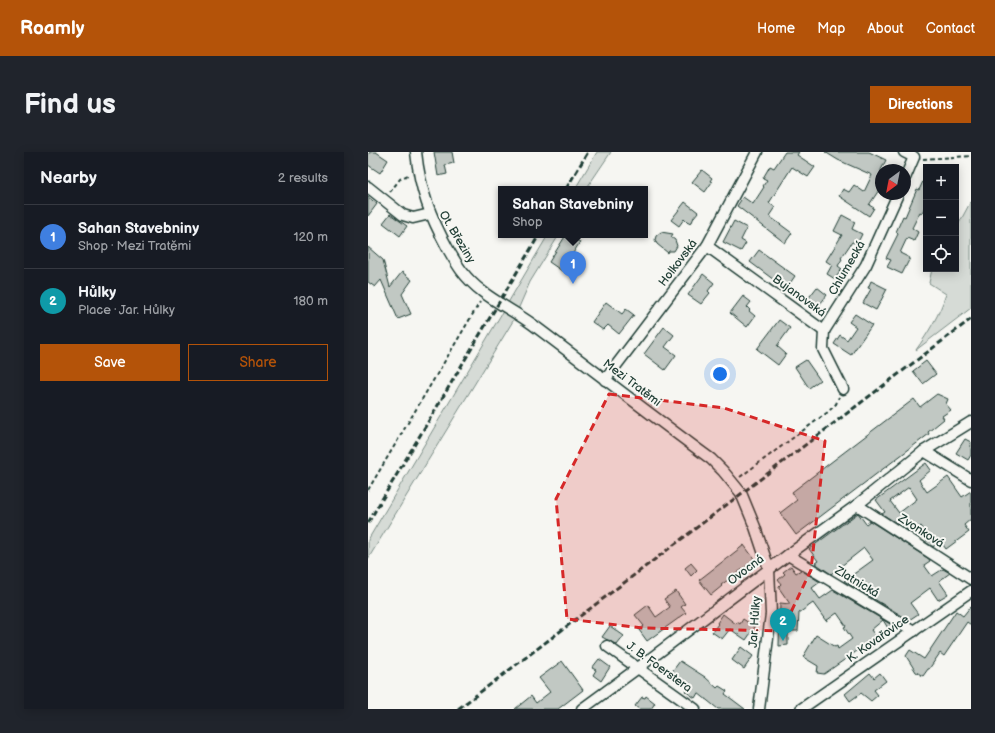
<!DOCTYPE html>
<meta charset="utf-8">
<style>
body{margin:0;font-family:"Balsamiq Sans",sans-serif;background:#20242c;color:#f1f3f6}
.controls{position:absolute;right:12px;top:12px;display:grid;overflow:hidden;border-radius:0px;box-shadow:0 2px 10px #0003}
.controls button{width:36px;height:36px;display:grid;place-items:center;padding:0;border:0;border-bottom:1px solid #363941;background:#171b24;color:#f1f3f6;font:20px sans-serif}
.compass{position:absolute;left:507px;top:12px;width:36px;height:36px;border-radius:50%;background:#171b24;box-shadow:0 2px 10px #0003;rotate:212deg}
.you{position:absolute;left:352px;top:222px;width:14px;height:14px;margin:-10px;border:3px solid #fff;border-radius:50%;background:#1a73e8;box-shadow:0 0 0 6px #1a73e833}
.badge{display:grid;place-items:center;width:26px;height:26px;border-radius:50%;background:#b45309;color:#fff;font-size:13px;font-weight:700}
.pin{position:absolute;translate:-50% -33px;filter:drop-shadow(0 1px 2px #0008)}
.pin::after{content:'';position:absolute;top:21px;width:14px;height:12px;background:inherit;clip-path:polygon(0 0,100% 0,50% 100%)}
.popup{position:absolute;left:130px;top:34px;width:150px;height:52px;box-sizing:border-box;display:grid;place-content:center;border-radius:0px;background:#171b24;filter:drop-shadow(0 1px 3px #0005);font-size:13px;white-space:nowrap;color:#9ea1a6}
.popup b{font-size:15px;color:#f1f3f6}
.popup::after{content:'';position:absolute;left:50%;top:100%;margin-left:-8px;border:8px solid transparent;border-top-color:#171b24}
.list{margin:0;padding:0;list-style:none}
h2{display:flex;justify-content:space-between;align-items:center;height:52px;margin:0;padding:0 16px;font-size:17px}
h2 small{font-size:13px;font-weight:400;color:#9ea1a6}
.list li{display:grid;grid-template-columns:26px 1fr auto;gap:12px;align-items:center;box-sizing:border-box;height:64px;padding:0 16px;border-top:1px solid #363941}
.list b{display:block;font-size:15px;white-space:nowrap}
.list p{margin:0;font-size:13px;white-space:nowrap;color:#9ea1a6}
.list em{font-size:13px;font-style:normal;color:#9ea1a6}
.actions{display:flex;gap:8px;padding:12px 16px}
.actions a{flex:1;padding:9px 0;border:1px solid #b45309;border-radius:0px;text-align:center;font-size:14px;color:#b45309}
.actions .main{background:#b45309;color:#fff}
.icon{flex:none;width:22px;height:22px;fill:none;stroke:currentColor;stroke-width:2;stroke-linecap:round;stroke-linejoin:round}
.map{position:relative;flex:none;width:603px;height:557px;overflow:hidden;border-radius:0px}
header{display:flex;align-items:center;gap:24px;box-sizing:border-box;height:56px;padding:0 20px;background:#b45309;color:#fff}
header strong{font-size:19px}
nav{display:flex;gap:22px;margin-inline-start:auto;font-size:14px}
.intro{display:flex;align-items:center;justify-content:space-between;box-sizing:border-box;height:96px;padding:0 24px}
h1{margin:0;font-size:28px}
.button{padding:10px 18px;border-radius:0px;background:#b45309;color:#fff;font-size:14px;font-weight:700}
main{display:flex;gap:24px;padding:0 24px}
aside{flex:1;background:#171b24;border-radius:0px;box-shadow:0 2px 10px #0003}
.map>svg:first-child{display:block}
</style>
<header>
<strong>Roamly</strong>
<nav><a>Home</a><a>Map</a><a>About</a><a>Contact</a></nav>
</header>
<div class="intro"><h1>Find us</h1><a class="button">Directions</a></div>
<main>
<aside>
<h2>Nearby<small>2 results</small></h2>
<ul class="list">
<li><span class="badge" style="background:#3f7fe0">1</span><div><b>Sahan Stavebniny</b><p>Shop · Mezi Tratěmi</p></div><em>120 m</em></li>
<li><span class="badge" style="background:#0f9aa8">2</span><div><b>Hůlky</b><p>Place · Jar. Hůlky</p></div><em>180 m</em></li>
</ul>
<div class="actions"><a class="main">Save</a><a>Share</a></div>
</aside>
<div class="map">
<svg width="603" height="557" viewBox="0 0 603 557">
<rect width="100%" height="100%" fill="#f6f6f2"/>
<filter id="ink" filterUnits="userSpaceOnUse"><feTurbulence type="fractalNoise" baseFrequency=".025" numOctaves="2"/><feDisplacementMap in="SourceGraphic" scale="8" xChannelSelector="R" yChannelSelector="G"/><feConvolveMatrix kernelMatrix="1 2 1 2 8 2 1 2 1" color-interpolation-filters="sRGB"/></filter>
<g filter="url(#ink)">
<g fill="#d6dbd6" stroke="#7a8c85">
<polygon points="229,0 243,0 218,37 207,37"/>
<path d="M 603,49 L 603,156 L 548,198 C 560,181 572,162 578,142 L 561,131 L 564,117 L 588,117 L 588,77 Z"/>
<polygon points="180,83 191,83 162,130 145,169 0,407 0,388"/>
</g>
<g fill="#c1c8c3" stroke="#1f3d34" fill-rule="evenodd">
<polygon points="2,0 8,0 20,8 12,21 0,13 0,3"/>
<polygon points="66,0 84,0 86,11 77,13 79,22 70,24"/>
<polygon points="417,0 431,0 429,3 447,15 440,25 424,15 401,51 407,55 401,64 424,81 417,91 369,54 375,45 385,52 396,35 395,34 399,28 395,26 402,14 406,16"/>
<polygon points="457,0 501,0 518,8 513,18 513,35 501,53 506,56 501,64 471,44 475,37 481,40 486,33 496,40 504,23 470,8"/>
<polygon points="334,18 344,26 342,29 344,30 337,40 324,30"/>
<polygon points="558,23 558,52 554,61 552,60 544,76 550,80 546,89 539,86 532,101 542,106 534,122 519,115 523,108 518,106 530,82 528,80 535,64 537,65 549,37 551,38"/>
<polygon points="0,45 9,52 0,64"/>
<polygon points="317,50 330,60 326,65 324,70 320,71 316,67 311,74 303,68"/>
<polygon points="22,62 39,74 32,84 15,71"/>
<polygon points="474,63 487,70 484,77 494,82 489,92 484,90 473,106 474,107 470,114 474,117 467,127 459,122 464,113 458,109 474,83 466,79"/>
<polygon points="366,69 379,76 373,88 378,91 373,99 355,90"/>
<polygon points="293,80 305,82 303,85 307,88 309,94 306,99 301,99 300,101 289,92 287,88 288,84"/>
<polygon points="198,83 212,90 194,119 181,110"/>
<polygon points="0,95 15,108 22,135 34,120 44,128 34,142 43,162 30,167 13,128 7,135 0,130"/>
<polygon points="391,98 427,124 418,137 382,110"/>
<polygon points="335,122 346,131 340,139 342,141 333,152 320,143"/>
<polygon points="503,129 519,137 508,158 495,151 503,137 500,136"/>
<polygon points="449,135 459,143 449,156 439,148"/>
<polygon points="375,144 383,150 379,155 382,158 381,159 387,164 379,175 362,161"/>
<polygon points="238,150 254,162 258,157 266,163 251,182 240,173 235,178 224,170"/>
<polygon points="487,162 504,173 483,203 466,192 472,183 479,188 488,175 481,170"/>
<polygon points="411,168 422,176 409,194 418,202 410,213 389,197"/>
<polygon points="296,175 306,183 297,195 308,203 297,218 276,202"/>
<polygon points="438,208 452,228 441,236 427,215"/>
<polygon points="558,209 568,222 555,232 545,219"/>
<polygon points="569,242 580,247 578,252 583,258 574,264 576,267 560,280 561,282 428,383 412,361 429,348 424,340 546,247 552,255"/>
<polygon points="597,287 603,290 603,303 600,308 588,301"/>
<path d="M 558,311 L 563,318 L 551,328 L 559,340 L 580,325 L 594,345 L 603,339 L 603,367 L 596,373 L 601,380 L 578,397 L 572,389 L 565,395 L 557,390 L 562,386 L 553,374 L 544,381 L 514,362 L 517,360 L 508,348 ZM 541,335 L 549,347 L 531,361 L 522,349 Z"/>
<polygon points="490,361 498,372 502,369 561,407 562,409 556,413 564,424 575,417 582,421 571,429 580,442 570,448 562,436 542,451 550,462 541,468 476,429 505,408 496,396 463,422 447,411 450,409 441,397"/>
<polygon points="376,393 387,408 353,433 354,434 343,443 331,428"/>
<polygon points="323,411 329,418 323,424 317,416"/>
<polygon points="423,414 428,421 433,418 452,430 444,436 452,447 465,438 529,476 523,481 515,468 503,478 511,489 502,496 499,492 456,522 449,521 450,514 435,505 448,483 467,495 469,494 470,497 484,487 476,475 478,474 469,461 458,469 445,451 431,461 430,479 420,479 420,493 411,494 412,451 422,452 411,436 411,434 413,432 410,428 417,422 415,420"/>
<polygon points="308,439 317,452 313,455 318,461 279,489 271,478 276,474 267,463 280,453 288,465 302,455 296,447"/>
<polygon points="603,454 603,473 599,470 576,504 572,501 561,517 560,517 555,524 548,520 538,504 542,498 556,507 588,459 595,464"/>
<polygon points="355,462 368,472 369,470 372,472 375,467 387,475 378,488 362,477 354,487 344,480 350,472 349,471"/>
<polygon points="242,474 256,484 249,493 234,485"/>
<polygon points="373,495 385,504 376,517 364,508"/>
<polygon points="231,507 242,515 233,529 225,523 228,518 224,516"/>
<polygon points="194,509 215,538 190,557 147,557 163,544 168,551 182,540 171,526"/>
<polygon points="312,509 337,525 349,536 351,534 359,539 357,542 377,557 350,557 330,541 327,546 317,539 320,535 303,521"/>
<polygon points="502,521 506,526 512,521 518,529 506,538 510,543 503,549 493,541 482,549 477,542"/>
<polygon points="278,544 287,551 283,557 271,557 267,554 274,545 277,546"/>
</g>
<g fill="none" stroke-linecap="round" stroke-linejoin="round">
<defs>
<g id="street">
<path d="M 48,0 C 52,38 62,64 80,97 C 84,104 88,111 93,118 C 112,144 139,154 164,172 C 224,217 283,263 343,307 L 355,319 L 373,341 L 387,375 L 401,417 L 403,462 L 391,557"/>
<polyline points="536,0 546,5 537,26"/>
<polyline points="0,35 35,63 45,66 62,62"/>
<polyline points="339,94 456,179"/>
<polyline points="237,228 339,94 389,0"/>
<polyline points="475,237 455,197 456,179 498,113 530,42"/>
<polyline points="556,299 603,328"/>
<polyline points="489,353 603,427"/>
<polyline points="420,403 546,479"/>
<polyline points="239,494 327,557"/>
<polyline points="214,557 270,516 420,403 489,353 556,299 603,270"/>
<polyline points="433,557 603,439"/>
</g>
</defs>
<use href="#street" stroke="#1f3d34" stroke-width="13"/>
<g stroke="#1f3d34" stroke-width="2" stroke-dasharray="4 3" stroke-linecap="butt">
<polyline points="555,7 603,4"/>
<polyline points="22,40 32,27 42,22"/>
<polyline points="372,325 460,260 468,252 471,245"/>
<polyline points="0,338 112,150"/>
</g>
<use href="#street" stroke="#f6f6f2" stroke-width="10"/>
<g stroke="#1f3d34" stroke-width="3" stroke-dasharray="6 3" stroke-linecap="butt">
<polyline points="198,37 220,0"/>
<polyline points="0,371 171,83"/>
<polyline points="90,557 603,167"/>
</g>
</g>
</g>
<path fill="#d62828" fill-opacity="0.2" stroke="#d62828" stroke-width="3" stroke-dasharray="8 5" stroke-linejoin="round" d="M 241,242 L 356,256 L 457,289 L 443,418 L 414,479 L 275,476 L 199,467 L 188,347 Z"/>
<g text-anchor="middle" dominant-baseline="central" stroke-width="4" stroke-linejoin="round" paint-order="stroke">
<g font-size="12" fill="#1f3d34" stroke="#f6f6f2">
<text transform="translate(89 85) rotate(59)">Ot. Březiny</text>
<text transform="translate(310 111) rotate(-53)">Holkovská</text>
<text transform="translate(479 116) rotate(-60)">Chlumecká</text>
<text transform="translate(431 144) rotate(36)">Bujanovská</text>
<text transform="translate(264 231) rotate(37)">Mezi Tratěmi</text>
<text transform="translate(553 379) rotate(33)">Zvonková</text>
<text transform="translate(378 418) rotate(-37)">Ovocná</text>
<text transform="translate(489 430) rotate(31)">Zlatnická</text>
<text transform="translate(387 470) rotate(-86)">Jar. Hůlky</text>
<text transform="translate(510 487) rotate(-35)">K. Kovařovice</text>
<text transform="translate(291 515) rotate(36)">J. B. Foerstera</text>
</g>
</g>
</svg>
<div class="controls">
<button>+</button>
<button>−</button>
<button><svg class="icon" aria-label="locate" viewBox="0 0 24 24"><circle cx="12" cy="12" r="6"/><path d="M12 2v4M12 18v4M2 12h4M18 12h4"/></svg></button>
</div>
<svg class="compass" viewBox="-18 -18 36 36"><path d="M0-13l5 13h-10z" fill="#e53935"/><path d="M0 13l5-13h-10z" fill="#9ea1a6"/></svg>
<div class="you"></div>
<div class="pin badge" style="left:205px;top:132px;background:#3f7fe0">1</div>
<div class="popup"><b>Sahan Stavebniny</b>Shop</div>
<div class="pin badge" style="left:415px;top:489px;background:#0f9aa8">2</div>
</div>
</main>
